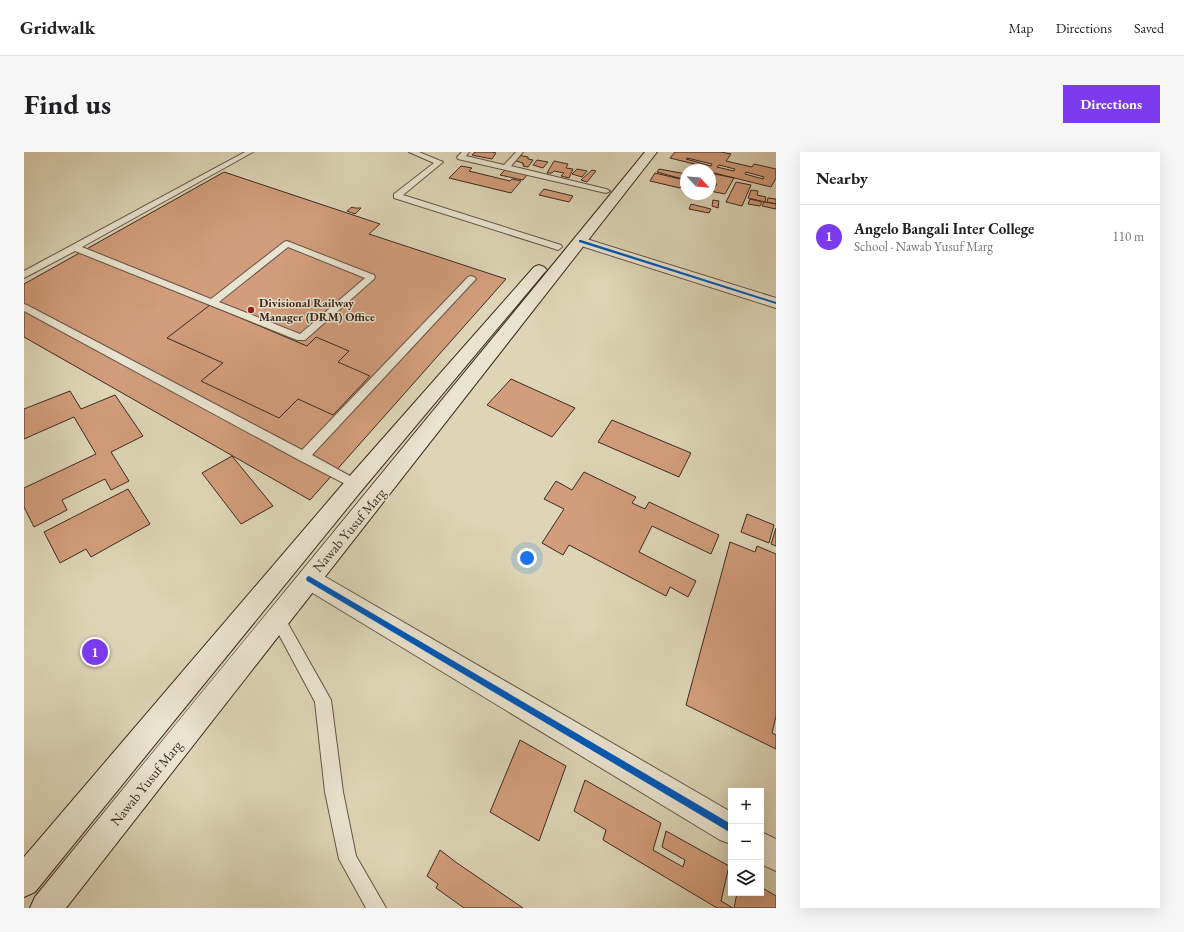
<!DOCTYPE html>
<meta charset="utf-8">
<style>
body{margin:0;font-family:"EB Garamond",serif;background:#f6f6f6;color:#202124}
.controls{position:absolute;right:12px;bottom:12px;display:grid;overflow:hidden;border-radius:0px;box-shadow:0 4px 16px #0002}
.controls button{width:36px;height:36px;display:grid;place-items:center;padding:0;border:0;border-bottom:1px solid #e0e0e0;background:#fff;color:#202124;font:20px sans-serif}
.compass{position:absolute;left:656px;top:12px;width:36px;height:36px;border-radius:50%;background:#fff;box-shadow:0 4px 16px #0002;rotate:116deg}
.you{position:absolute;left:503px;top:406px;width:14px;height:14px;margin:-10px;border:3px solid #fff;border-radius:50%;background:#1a73e8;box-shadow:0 0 0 6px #1a73e833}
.badge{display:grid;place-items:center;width:26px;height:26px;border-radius:50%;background:#7c3aed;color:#fff;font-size:13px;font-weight:700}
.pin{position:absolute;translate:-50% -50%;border:2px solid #fff;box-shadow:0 1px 4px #0006}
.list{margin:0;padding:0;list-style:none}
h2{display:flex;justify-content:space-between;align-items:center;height:52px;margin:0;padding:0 16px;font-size:17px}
h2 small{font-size:13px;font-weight:400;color:#757577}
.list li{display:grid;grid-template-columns:26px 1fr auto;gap:12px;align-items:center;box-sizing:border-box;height:64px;padding:0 16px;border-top:1px solid #e0e0e0}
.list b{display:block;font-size:15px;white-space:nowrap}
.list p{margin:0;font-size:13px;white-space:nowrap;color:#757577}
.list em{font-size:13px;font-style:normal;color:#757577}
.icon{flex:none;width:22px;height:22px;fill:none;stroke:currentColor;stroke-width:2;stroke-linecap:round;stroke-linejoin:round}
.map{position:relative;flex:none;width:752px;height:756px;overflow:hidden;border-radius:0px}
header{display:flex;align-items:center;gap:24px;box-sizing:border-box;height:56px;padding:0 20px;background:#fff;border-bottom:1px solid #e0e0e0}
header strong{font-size:19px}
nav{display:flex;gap:22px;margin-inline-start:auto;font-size:14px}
.intro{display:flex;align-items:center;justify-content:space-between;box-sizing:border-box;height:96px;padding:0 24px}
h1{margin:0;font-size:28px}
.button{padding:10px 18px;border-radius:0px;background:#7c3aed;color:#fff;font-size:14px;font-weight:700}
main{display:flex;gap:24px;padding:0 24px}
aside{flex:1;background:#fff;border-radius:0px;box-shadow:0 4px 16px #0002}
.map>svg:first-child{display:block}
</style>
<header>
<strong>Gridwalk</strong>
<nav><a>Map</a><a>Directions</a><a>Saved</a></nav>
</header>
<div class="intro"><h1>Find us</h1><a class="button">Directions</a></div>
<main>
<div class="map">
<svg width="752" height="756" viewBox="0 0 752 756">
<rect width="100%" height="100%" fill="#ddd5b6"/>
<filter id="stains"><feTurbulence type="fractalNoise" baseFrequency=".005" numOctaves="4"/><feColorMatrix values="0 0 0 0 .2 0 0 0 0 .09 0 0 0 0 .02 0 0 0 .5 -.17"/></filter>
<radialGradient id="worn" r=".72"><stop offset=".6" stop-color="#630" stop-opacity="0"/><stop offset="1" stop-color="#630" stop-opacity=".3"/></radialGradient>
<g fill="#d29d7c" stroke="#3d2920" fill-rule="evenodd">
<polygon points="451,0 468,0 472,1 468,7 448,3"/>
<path d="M 651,0 L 697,0 L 707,2 L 702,9 L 728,15 L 730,12 L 752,17 L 752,26 L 747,35 L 686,20 L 686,18 L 672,16 L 674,13 L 646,6 ZM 663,6 L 688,12 L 687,14 L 662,7 ZM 695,13 L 711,17 L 710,19 L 693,15 ZM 722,20 L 740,25 L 739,27 L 721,22 Z"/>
<polygon points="494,3 504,5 504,7 509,8 504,15 499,14 500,12 498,12 499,11 489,8"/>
<polygon points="513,8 524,10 519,16 509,13"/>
<polygon points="530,9 544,12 542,16 549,17 545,26 537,24 540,21 530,19 528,21 523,21"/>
<polygon points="437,14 448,16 445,19 486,29 488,27 497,29 487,41 425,26"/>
<polygon points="482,17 504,22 499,28 476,23"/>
<polygon points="553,17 563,19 558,25 548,22"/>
<polygon points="635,17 662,22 662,28 633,20"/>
<polygon points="568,18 572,19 563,30 557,28"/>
<polygon points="200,20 356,72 345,82 482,127 286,348 0,185 0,132"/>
<polygon points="631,21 648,25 661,28 656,36 626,29"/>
<polygon points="686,21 710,26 701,42 686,39 686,33 691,35 693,32 686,30"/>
<polygon points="712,30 727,33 718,54 702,50"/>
<polygon points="520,37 549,44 545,50 515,43"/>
<polygon points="727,38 734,39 733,43 742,45 741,50 724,46"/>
<polygon points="744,46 752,47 752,52 743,50"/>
<polygon points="726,47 738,50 736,54 724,52"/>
<polygon points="689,48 695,49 694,56 688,54"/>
<polygon points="740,50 752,52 752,57 738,54"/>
<polygon points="667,52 687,57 685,61 665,57"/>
<polygon points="328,55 331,56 337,56 331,62 323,59"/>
<polygon points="186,153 283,194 292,185 325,199 314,210 346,224 309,263 274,247 255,266 177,229 199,211 143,186"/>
<polygon points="487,227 551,256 528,285 463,253"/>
<polygon points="46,239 57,257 91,243 119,284 87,300 105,329 87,338 81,327 38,348 43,358 10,375 0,355 0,336 72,302 50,265 0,287 0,257"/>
<polygon points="588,268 667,301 655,325 574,290"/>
<polygon points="208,304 249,354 217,372 178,321"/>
<polygon points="560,320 612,345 608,351 621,357 625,350 695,383 687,402 628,374 615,400 672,429 664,445 646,435 642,444 545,393 539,403 518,391 540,357 520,347 532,329 548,338"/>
<polygon points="104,337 126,372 67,405 62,397 36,411 20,380"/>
<polygon points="723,362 750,373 745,391 717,380"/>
<polygon points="752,376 752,394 747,392"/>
<polygon points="706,390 731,400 733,394 752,402 752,564 748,581 752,583 752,597 662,553"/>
<polygon points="496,588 542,614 515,689 466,660"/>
<polygon points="561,628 637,671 629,698 659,715 661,708 638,695 642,679 705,714 697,749 709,756 693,756 579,688 582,678 550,659"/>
<polygon points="416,698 433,711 499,756 440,756 412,736 414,732 403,724"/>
<polygon points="737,735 752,744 752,756 710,756 713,741 737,741"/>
</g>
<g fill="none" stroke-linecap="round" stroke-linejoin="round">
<defs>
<g id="lane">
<path d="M 221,0 L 229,0 L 58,95 L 187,147 L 260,90 L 263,89 L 350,123 L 351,125 L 350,127 L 281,188 L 273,188 L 51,99 L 0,126 L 0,119 ZM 264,95 L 341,126 L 276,182 L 195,150 Z"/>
<polygon points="385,0 395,0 419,10 379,43 537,93 538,95 534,98 531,97 370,46 370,42 410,11"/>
<polygon points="438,0 445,0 442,4 480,13 492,0 499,0 487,14 582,37 586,39 582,41 434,7 433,5"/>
<polygon points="447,124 450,125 452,127 450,129 288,303 335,329 337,332 335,335 331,337 275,308 0,159 0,152 3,153 278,298 444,125"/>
<polygon points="253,459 258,461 307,548 319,640 332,704 362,756 342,756 315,707 301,640 291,550 246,466 248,461"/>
</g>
<g id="street">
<polygon points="556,85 752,146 752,156 551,92 549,89 551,86"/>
<polygon points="285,417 293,420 707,660 707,692 696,688 277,434 273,427 277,420"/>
<polygon points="737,680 752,687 752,719 737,712"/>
</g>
<g id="secondary">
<path d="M 621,0 L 633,0 L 42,756 L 6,756 L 11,745 C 213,496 418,249 621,0 Z"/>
<polygon points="515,113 520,115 523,118 520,121 338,338 11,740 0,745 0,705 324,326 510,115"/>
</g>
</defs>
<use href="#lane" stroke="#655446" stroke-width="2"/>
<use href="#street" stroke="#655446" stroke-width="2"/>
<use href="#secondary" stroke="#3d2920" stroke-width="2"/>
<use href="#lane" fill="#e9e4d0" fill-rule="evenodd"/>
<use href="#street" fill="#e9e4d0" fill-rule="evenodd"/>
<use href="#secondary" fill="#e9e4d0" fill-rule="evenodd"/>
<defs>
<g id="cycleway">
<polygon points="555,88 557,88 752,150 752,152 555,90"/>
<polygon points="285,424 707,672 707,681 283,429 282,427 283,425"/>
</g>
</defs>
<use href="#cycleway" stroke="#e9e4d0" stroke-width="2"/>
<use href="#cycleway" fill="#0057b8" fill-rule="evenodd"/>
</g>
<circle fill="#8f2418" stroke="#e9e4d0" stroke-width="1.5" cx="227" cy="158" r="4"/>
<g text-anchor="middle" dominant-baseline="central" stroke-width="3" stroke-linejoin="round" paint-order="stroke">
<g font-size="12" font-weight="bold" fill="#3d2920" stroke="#e9e4d0" text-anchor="start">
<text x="235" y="151">Divisional Railway<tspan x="235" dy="14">Manager (DRM) Office</tspan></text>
</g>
<g font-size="14" fill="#3d2920" stroke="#e9e4d0">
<text transform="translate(325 378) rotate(-50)">Nawab Yusuf Marg</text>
<text transform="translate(122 631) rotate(-51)">Nawab Yusuf Marg</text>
</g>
</g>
<rect width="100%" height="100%" filter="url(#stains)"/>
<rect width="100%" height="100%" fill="url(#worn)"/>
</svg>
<div class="controls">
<button>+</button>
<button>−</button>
<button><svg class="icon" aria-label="layers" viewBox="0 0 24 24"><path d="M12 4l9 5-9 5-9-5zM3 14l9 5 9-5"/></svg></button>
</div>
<svg class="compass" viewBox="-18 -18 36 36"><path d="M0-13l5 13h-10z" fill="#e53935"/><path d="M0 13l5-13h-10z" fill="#757577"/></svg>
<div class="you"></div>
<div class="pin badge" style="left:71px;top:500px">1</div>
</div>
<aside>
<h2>Nearby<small></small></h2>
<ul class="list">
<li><span class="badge">1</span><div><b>Angelo Bangali Inter College</b><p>School · Nawab Yusuf Marg</p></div><em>110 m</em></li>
</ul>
</aside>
</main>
